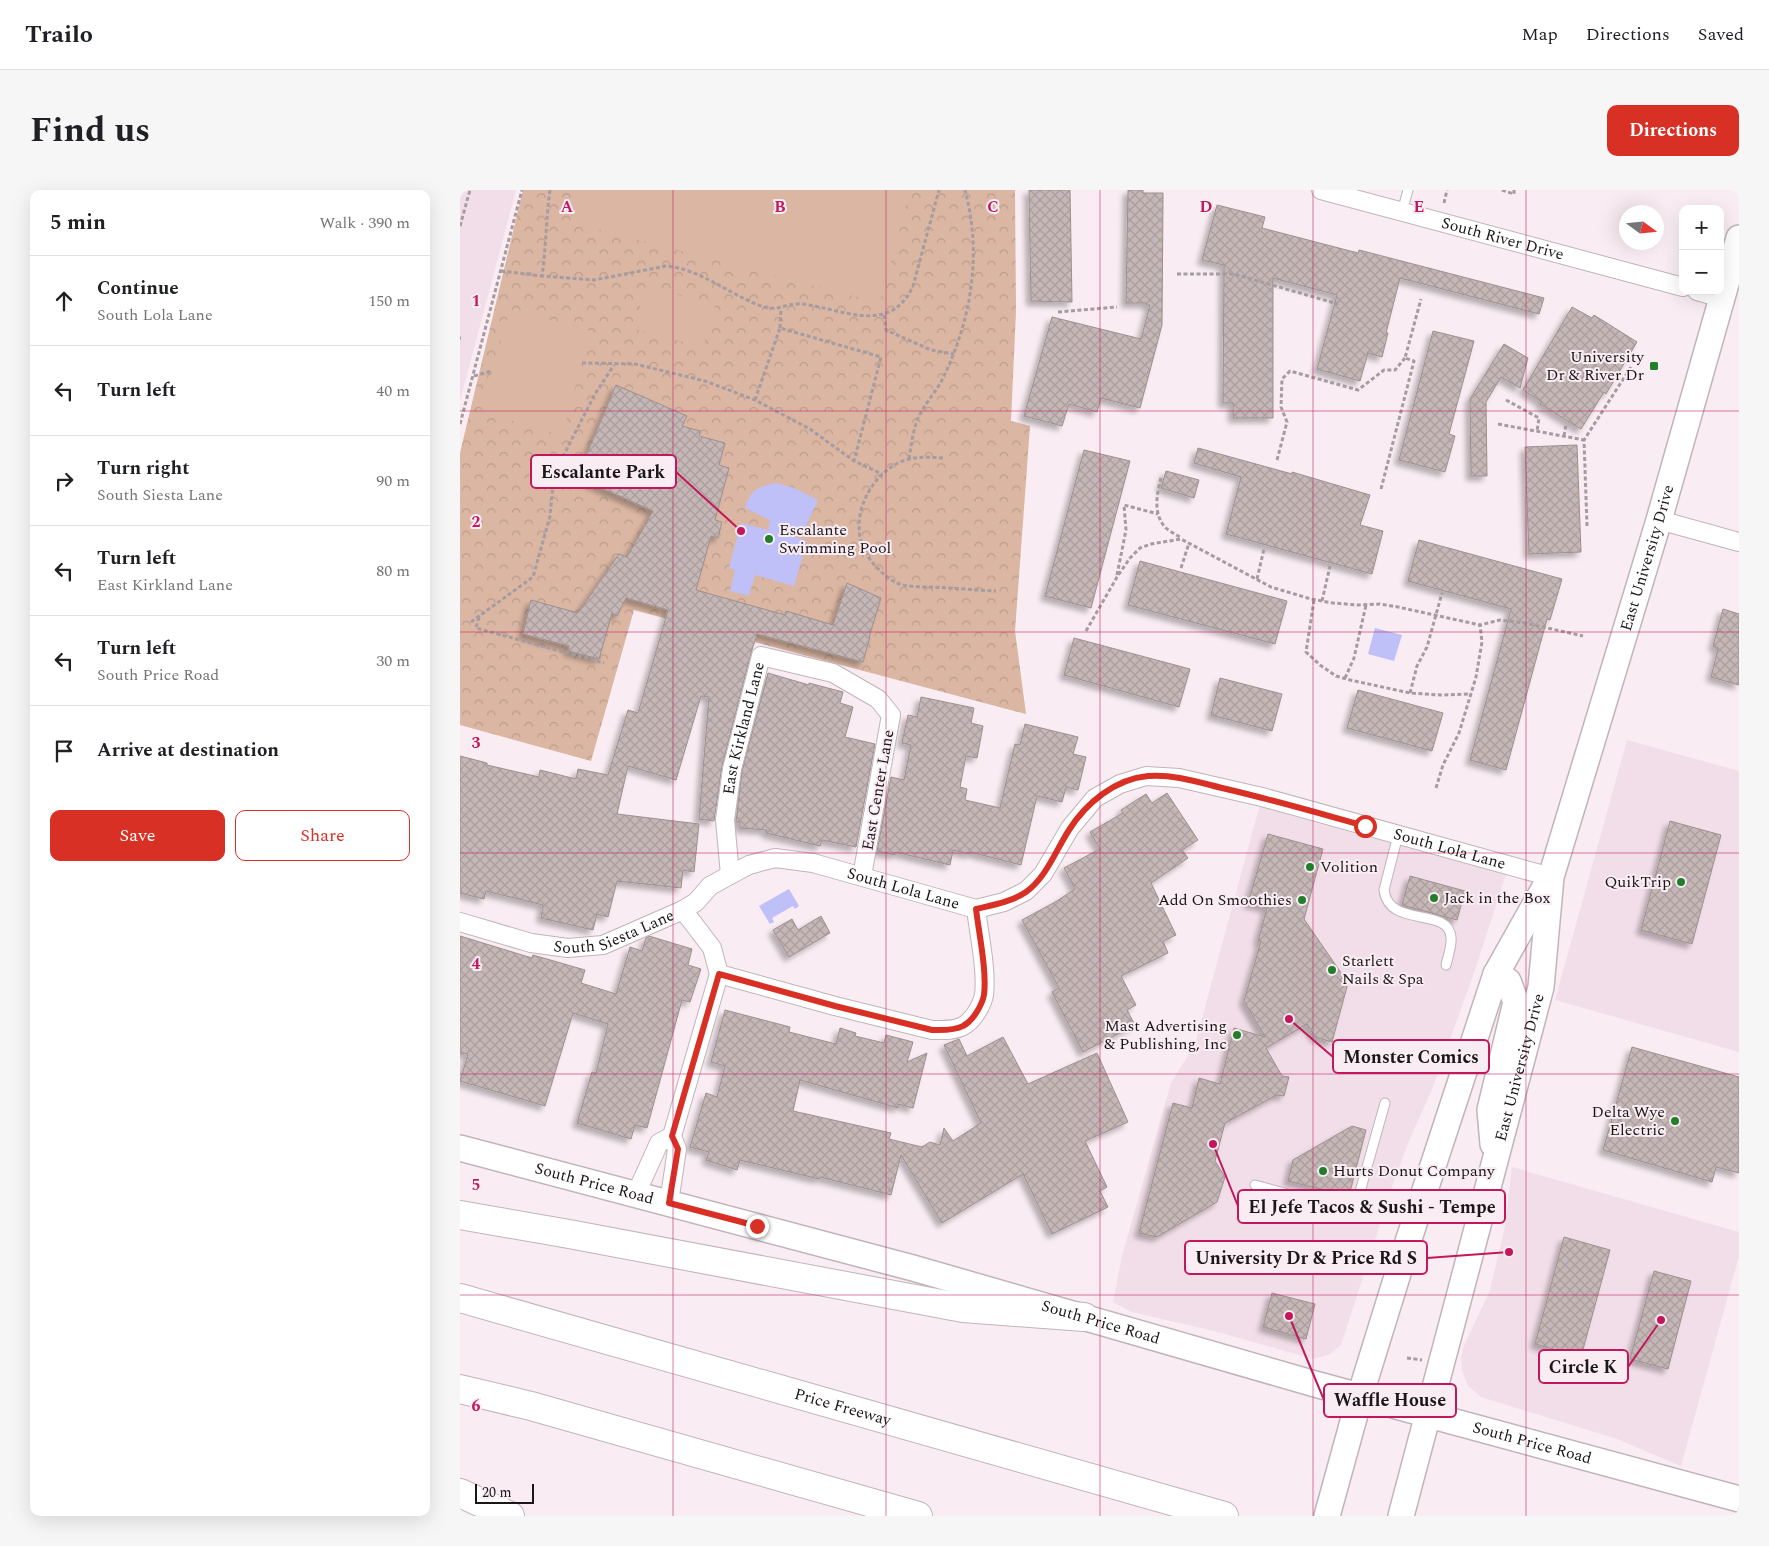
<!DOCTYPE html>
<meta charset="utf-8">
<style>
body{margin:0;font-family:Spectral,serif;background:#f6f6f6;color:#202124}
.controls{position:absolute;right:15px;top:15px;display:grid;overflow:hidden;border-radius:10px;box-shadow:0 5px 20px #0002}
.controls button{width:45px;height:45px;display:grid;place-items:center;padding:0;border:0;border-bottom:1px solid #e0e0e0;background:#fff;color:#202124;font:25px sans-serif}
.compass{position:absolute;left:1159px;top:15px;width:45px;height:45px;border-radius:50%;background:#fff;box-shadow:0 5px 20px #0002;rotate:105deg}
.scale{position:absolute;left:15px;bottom:12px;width:59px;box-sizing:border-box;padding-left:5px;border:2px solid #1b1618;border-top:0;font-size:14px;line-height:18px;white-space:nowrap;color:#1b1618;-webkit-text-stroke:4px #f9ecf2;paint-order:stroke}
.stop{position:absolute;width:15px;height:15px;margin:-11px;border:4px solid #d93025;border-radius:50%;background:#fff}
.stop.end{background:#d93025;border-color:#fff;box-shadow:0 1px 5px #0008}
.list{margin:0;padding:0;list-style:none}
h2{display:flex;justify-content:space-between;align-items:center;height:65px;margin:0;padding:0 20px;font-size:21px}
h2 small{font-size:16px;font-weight:400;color:#757577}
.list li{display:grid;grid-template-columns:32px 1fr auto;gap:15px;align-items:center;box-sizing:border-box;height:90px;padding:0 20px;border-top:1px solid #e0e0e0}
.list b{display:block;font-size:19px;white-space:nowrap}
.list p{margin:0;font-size:16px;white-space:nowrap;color:#757577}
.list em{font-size:16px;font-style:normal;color:#757577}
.actions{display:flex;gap:10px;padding:15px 20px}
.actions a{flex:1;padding:11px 0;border:1px solid #d93025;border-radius:10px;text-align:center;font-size:18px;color:#d93025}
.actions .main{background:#d93025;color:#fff}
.icon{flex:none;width:28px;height:28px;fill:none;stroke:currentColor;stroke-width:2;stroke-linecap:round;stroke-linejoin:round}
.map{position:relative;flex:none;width:1279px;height:1326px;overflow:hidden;border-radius:10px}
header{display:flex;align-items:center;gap:30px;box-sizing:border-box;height:70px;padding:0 25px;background:#fff;border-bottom:1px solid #e0e0e0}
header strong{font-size:24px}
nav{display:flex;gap:28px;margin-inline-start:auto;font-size:18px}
.intro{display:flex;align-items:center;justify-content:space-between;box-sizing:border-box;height:120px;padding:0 30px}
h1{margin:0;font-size:35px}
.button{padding:12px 22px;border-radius:10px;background:#d93025;color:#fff;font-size:18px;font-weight:700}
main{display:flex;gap:30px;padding:0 30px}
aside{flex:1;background:#fff;border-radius:10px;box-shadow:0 5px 20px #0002}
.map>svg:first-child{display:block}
</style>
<header>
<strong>Trailo</strong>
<nav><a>Map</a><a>Directions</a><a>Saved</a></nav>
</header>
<div class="intro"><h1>Find us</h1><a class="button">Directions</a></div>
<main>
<aside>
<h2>5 min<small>Walk · 390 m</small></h2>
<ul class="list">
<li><svg class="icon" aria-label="ahead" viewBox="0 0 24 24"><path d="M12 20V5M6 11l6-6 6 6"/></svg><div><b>Continue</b><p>South Lola Lane</p></div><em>150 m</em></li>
<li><svg class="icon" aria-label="left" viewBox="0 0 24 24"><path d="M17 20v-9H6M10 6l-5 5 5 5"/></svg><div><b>Turn left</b></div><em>40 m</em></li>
<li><svg class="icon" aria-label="right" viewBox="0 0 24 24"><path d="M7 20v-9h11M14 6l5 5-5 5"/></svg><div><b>Turn right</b><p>South Siesta Lane</p></div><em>90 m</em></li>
<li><svg class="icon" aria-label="left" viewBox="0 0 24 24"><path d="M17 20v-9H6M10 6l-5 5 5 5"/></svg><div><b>Turn left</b><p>East Kirkland Lane</p></div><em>80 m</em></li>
<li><svg class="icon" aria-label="left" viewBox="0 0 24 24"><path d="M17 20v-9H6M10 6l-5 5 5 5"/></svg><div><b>Turn left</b><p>South Price Road</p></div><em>30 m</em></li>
<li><svg class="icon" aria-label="arrive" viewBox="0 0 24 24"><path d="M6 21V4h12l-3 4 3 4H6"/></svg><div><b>Arrive at destination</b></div></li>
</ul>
<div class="actions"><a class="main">Save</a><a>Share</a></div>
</aside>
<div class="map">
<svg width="1279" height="1326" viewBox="0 0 1279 1326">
<defs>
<pattern id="park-crowns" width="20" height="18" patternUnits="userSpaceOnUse" patternTransform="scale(1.25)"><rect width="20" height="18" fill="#dbb6a3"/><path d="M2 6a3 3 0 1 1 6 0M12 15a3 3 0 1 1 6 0" fill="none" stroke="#bb9c8c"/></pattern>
<pattern id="building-cross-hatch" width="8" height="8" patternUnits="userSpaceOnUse" patternTransform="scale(1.25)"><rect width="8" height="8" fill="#c6b7b7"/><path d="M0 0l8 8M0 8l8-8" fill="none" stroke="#aa9d9d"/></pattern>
<filter id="shadow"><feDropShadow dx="-4.5" dy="4.5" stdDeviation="2.5" flood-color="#0004"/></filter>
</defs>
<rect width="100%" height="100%" fill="#f9ecf2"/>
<g fill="#f2dee8">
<polygon points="0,0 56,0 0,211"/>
<polygon points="1167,550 1279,581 1279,862 1095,810"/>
<polygon points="802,607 1049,675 1015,780 971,902 951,946 934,991 881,1155 870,1164 854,1169 758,1142 672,1122 653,1112 662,1066 711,893 735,854"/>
<polygon points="1052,977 1279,1042 1279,1066 1221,1276 1157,1249 1021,1207 1008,1196 1002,1181 1001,1168 1004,1156 1030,1100 1045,1036"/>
</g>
<polygon fill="url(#park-crowns)" points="63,0 555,0 556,121 551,231 570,236 555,441 566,524 174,420 131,571 0,535 0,263"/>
<g fill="#dbb6a3">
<polygon points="118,0 450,0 420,113 110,32"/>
<polygon points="186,96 255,115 243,157 174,139"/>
<polygon points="50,119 131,141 102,245 21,222"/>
</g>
<g fill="#bfc0f8">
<path d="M 315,293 L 332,297 L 358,310 L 341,347 L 318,342 L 347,351 L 334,396 L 295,385 L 289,406 L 270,401 L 275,380 L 269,378 L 281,333 L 308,340 L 310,330 L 285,318 C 290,300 298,297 315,293 Z"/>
<polygon points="915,438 942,445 934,471 908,464"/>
<polygon points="329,699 339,716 335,719 333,716 312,728 314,732 310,734 299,716"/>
</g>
<g fill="url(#building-cross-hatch)" stroke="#9d908f" filter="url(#shadow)">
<polygon points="569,0 610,0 612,112 571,111"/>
<polygon points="668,0 683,0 683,3 703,3 702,135 680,218 641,208 637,222 609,214 602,236 564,226 592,127 681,149 690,115 686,115 686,113 666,113"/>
<polygon points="757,15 805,27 802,38 898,63 899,60 1084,108 1079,124 940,88 926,143 928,143 922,167 908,163 900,191 857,179 877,105 813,88 813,228 773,228 773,213 763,213 764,75 742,70"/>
<polygon points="1112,117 1132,128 1134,125 1177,152 1146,204 1144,202 1121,239 1080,214 1082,212 1063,200"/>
<polygon points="973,141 1014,151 989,244 995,246 985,282 939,270"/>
<polygon points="1044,154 1068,168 1060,198 1041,187 1026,212 1027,286 1011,286 1010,209"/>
<polygon points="156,195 227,226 222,236 240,241 239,246 265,253 259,275 269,278 255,330 262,332 258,348 251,346 236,400 325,425 326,421 373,435 387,393 421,408 409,447 410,447 403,472 297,444 291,463 262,576 254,631 239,629 249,507 241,506 216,590 168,576 157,624 239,634 234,682 223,680 221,698 157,691 148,727 137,724 133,740 81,728 83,715 26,701 24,709 0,703 0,566 27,573 27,575 79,587 80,580 116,589 118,579 148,585 168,520 178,523 208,420 166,408 157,426 152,423 139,469 108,461 109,456 63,444 71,410 118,423 159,364 167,367 193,321 117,287"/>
<polygon points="1117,255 1121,362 1069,364 1065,257"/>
<polygon points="738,258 832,284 832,282 910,305 900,335 923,341 912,384 766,344 781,287 734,273"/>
<polygon points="624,260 670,271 631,418 585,406"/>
<polygon points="706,281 739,290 734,308 701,298"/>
<polygon points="959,350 1102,389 1090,430 1087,429 1046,580 1010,570 1051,419 948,391"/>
<polygon points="680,371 827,411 815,454 668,415"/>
<polygon points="1263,419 1279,424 1279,495 1251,487 1258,459 1253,456"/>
<polygon points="614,448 730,479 719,517 604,485"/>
<polygon points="308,483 349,495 349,493 383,502 380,513 393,517 385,547 415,554 396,657 362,650 360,656 306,643 307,640 280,638 280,632 276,632 282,581"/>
<polygon points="760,488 822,504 812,541 751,525"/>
<polygon points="898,500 983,523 972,561 887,538"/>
<polygon points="461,507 514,518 511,533 523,536 517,568 506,566 500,597 507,599 505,610 540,618 555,554 560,555 565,534 618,547 613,564 626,567 618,600 606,597 602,612 577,606 561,675 510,662 509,664 493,660 490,675 435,662 435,665 417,661 431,587 444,590 451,555 442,553 448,525 457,527"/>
<polygon points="707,603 738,650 722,660 728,668 691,693 716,745 703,751 708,763 661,786 676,815 667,820 675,835 623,862 592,802 599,798 562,730 597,711 615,699 604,678 640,659 630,642 663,623 661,620 686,604 692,613"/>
<polygon points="1210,631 1261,645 1232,754 1181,740"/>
<polygon points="808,644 863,659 844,729 888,793 872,852 855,847 847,834 806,858 822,886 829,887 824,906 817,905 765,933 755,971 765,987 757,1012 697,1047 679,1043 713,913 732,918 739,888 760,894 774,838 805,847 784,811 801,751 798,751 807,718 788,713"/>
<polygon points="950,686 1005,701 997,730 942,715"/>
<polygon points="361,726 370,743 329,767 313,740 332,729 338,740"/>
<polygon points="0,746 72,768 73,765 125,780 121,793 156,804 170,757 182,761 186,748 189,746 232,759 228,775 241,779 230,812 222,810 187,938 175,935 171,949 117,933 132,882 136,883 148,834 113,823 85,916 0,891 8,864 0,863"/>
<polygon points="265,820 330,837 329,842 376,854 380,838 396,843 395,846 424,853 426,845 453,852 447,872 467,863 453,918 438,914 438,918 340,890 333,921 431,943 429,949 462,957 470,952 480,955 484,938 493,951 521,933 484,855 499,849 507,866 543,847 568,894 637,863 668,932 625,951 647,997 640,1001 648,1017 592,1044 563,984 482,1033 441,965 431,1005 360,987 359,989 280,970 277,980 246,970 249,962 230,957 246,903 257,907 265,876 251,872"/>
<polygon points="1172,857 1279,887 1279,983 1256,977 1252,992 1143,960"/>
<polygon points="892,936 906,940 889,1006 828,991 833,970"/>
<polygon points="1104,1047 1150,1060 1121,1167 1075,1154"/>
<polygon points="1194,1081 1231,1091 1208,1179 1170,1169"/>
<polygon points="812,1103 855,1114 846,1149 803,1137"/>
</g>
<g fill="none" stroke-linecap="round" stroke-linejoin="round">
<defs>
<g id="service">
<polyline points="942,22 948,0"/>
<path d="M 938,645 L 924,700 C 929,739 988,716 991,747 C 992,756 988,766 986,775"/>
<polyline points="795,995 887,1020 896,1016 925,913"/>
</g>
<g id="minor">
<path id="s1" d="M 861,0 L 1223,97"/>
<polyline points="1237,101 1262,108"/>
<polyline points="1199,330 1279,352"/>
<path id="s2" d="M 270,685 L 265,630 L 272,579 L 301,466 L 373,483 L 418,509 L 431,525 L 402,686"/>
<path id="s3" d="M 223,720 L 236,712 L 250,696 L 270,685 L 289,675 L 315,668 L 353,673 L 516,719 L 544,712 L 566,701 L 583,684 L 610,638 L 635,608 L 660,594 L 686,586 L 719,588 L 802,607 L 1091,687"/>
<path id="s4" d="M 0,732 L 71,753 L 108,758 L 143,755 L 223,720 L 252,758 L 259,784 L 375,816 L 472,840 C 481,840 494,841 503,836 C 513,831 522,815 524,805 C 527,780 519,744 516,719"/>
<polyline points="212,946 259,784"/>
<polyline points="176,1004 199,953 212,946 217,959 209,1013"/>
</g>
<g id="secondary">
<polyline points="1033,954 1030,920 1056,812 1048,791 1036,784"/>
<path id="s5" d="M 0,958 L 453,1078 L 855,1194 L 1279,1309"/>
<polyline points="867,1326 900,1206 944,1064 1036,784 1086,695"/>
<path id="s6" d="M 941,1326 L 1081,797 L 1091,687 L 1199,330 L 1279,48"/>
</g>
<g id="motorway">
<polyline points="0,1025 109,1044 503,1118 624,1127"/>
<path id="s7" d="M 0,1108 L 764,1326"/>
<polyline points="0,1199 71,1216 458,1326"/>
<polyline points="0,1303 50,1326"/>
</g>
</defs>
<use href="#service" stroke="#c0b4ba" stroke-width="11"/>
<use href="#minor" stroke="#c0b4ba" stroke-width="20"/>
<use href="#secondary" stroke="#c0b4ba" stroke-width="28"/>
<use href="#motorway" stroke="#c0b4ba" stroke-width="30"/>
<g stroke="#a69ca0" stroke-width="3" stroke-dasharray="4 2.5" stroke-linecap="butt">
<path d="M 90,0 C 86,29 86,58 82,86 L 134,90 L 206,76 C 240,79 269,104 301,116 C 317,122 324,114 338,114 C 346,113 356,117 364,118 C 400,127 435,136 453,96 L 479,0"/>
<polyline points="1042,0 1054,4 1054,0"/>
<polyline points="984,13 987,0"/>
<polyline points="0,36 10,0"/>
<polyline points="41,81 82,86"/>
<polyline points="717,84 774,84 878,114"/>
<polyline points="598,122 657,117"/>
<polyline points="424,125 426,140 471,160 494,164"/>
<polyline points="320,138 321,119"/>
<polyline points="0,148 1,148"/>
<polyline points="122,173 175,174 245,191 295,210 350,239 394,271 422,284"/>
<polyline points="14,186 32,181"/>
<polyline points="295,210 320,138 421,167 394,271"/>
<polyline points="1046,210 1079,228 1077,241"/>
<polyline points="0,234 62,0"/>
<polyline points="1038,234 1124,250"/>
<polyline points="1104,246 1106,235"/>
<path d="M 483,268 C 467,267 452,266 438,273 C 411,287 393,321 401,351 C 405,367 422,386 437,393 C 447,397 461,397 471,397 C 493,398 515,400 536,401"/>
<path d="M 449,269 C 451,255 453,241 458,228 C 465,213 477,201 484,186 C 512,127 522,63 505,0"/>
<polyline points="817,270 827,232 821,217 822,189 830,181 898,200 924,180 935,180 945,168"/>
<path d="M 701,288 C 697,303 693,322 704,336 C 708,341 716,344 721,348"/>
<polyline points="921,299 954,171 945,168 961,109"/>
<polyline points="1127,336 1124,250 1171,177"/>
<polyline points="721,378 729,353"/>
<polyline points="657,385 666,340 664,315 698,324"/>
<polyline points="797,389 804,359"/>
<polyline points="854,410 846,462 860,475 876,486 890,490 950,503 981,505 1011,504"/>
<polyline points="862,411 870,376"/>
<polyline points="19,427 16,438 144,473"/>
<polyline points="11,432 73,387 90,326 94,284 135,204 154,175"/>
<polyline points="626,441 657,387 670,368 680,358 691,354 721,349 811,397 851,409 873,413 898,415 920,414 938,417 1020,435 1040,430 1065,433 1123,446"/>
<polyline points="885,488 894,468 906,415"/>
<polyline points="950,503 957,476 967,457 982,403"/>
<polyline points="976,598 983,575 999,543 1016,487 1022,452 1020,435"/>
<polyline points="947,1168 962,1170"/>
</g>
<use href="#service" stroke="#fff" stroke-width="9"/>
<use href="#minor" stroke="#fff" stroke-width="18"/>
<use href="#secondary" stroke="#fff" stroke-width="25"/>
<use href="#motorway" stroke="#fff" stroke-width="28"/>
</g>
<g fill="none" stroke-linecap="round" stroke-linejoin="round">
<path stroke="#d93025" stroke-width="6" d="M 297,1036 L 209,1013 L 218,959 L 212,946 L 259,784 L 375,816 L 472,840 C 481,840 494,841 503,836 C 513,831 522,815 524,805 C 527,781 519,744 516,719 C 533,715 551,712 566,702 C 586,688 596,660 609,640 C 626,613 655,589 688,586 C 713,584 738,592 762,598 C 810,609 858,623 905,636"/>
</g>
<path fill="none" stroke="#c2185b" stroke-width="1" stroke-opacity="0.55" d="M 213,0 L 213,1326M 426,0 L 426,1326M 640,0 L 640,1326M 853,0 L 853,1326M 1066,0 L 1066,1326M 0,221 L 1279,221M 0,442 L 1279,442M 0,663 L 1279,663M 0,884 L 1279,884M 0,1105 L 1279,1105"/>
<g fill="#227d2c" stroke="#f9ecf2" stroke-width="2">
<rect x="1189" y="171" width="10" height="10" rx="2.5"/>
<circle cx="309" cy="349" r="5"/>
<circle cx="850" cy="677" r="5"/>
<circle cx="1221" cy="692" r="5"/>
<circle cx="974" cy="708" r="5"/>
<circle cx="842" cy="710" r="5"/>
<circle cx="872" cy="780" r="5"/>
<circle cx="777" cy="845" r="5"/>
<circle cx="1215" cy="931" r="5"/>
<circle cx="863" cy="981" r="5"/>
</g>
<g text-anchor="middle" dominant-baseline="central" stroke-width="4" stroke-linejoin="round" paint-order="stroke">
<g font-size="16" fill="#1b1618" stroke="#f9ecf2">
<text stroke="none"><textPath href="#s1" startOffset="188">South River Drive</textPath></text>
<text stroke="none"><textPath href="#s6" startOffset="991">East University Drive</textPath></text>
<text stroke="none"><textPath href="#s2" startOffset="149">East Kirkland Lane</textPath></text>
<text transform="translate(418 600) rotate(-80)">East Center Lane</text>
<text stroke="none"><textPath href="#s3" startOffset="854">South Lola Lane</textPath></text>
<text stroke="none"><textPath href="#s3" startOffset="240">South Lola Lane</textPath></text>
<text stroke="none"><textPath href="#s4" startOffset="160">South Siesta Lane</textPath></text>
<text stroke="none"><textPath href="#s6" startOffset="464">East University Drive</textPath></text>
<text stroke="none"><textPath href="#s5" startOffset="139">South Price Road</textPath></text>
<text stroke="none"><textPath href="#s5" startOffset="664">South Price Road</textPath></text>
<text stroke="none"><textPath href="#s7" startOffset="398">Price Freeway</textPath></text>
<text stroke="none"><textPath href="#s5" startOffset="1112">South Price Road</textPath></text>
</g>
<g font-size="16" fill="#1b1618" stroke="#f9ecf2" text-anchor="end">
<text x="1184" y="167">University<tspan x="1184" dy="18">Dr &amp; River Dr</tspan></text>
<text x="319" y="340" text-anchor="start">Escalante<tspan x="319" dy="18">Swimming Pool</tspan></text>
<text x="860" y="677" text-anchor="start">Volition</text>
<text x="1211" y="692">QuikTrip</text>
<text x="984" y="708" text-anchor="start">Jack in the Box</text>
<text x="832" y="710">Add On Smoothies</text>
<text x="882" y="771" text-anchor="start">Starlett<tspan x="882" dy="18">Nails &amp; Spa</tspan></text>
<text x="767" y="836">Mast Advertising<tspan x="767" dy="18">&amp; Publishing, Inc</tspan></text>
<text x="1205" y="922">Delta Wye<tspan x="1205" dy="18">Electric</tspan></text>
<text x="873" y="981" text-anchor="start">Hurts Donut Company</text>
</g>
</g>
<g font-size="16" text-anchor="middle" font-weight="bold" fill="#c2185b" stroke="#f9ecf2" stroke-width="4" stroke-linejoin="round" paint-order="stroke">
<text x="107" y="22">A</text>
<text x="320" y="22">B</text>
<text x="533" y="22">C</text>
<text x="746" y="22">D</text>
<text x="959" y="22">E</text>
<text x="16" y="116">1</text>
<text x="16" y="337">2</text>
<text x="16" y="558">3</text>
<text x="16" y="779">4</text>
<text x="16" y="1000">5</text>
<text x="16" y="1221">6</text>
</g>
<path fill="none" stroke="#c2185b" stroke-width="2" d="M281 341L216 282M829 829L873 867M753 954L778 1016M1049 1062L967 1068M1201 1130L1168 1177M829 1126L864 1210"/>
<g fill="#c2185b" stroke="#f9ecf2" stroke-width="2">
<circle cx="281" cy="341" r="5"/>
<circle cx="829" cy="829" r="5"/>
<circle cx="753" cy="954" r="5"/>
<circle cx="1049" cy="1062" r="5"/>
<circle cx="1201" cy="1130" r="5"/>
<circle cx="829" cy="1126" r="5"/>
</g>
<g fill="#f9ecf2" stroke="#c2185b" stroke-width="2">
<rect x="71" y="265" width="145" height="33" rx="5"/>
<rect x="873" y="850" width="156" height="33" rx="5"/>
<rect x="778" y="1000" width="267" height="33" rx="5"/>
<rect x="725" y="1051" width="242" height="33" rx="5"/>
<rect x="1079" y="1160" width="89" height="33" rx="5"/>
<rect x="864" y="1194" width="132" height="33" rx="5"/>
</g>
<g font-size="18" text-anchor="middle" font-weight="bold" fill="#1b1618">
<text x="143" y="288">Escalante Park</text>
<text x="951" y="873">Monster Comics</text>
<text x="912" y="1023">El Jefe Tacos &amp; Sushi - Tempe</text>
<text x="846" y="1074">University Dr &amp; Price Rd S</text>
<text x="1123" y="1183">Circle K</text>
<text x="930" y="1216">Waffle House</text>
</g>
</svg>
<div class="controls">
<button>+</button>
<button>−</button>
</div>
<svg class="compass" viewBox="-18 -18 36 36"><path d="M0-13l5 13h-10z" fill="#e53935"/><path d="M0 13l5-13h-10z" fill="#757577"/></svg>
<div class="scale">20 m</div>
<div class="stop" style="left:905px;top:636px"></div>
<div class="stop end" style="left:297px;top:1036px"></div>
</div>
</main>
